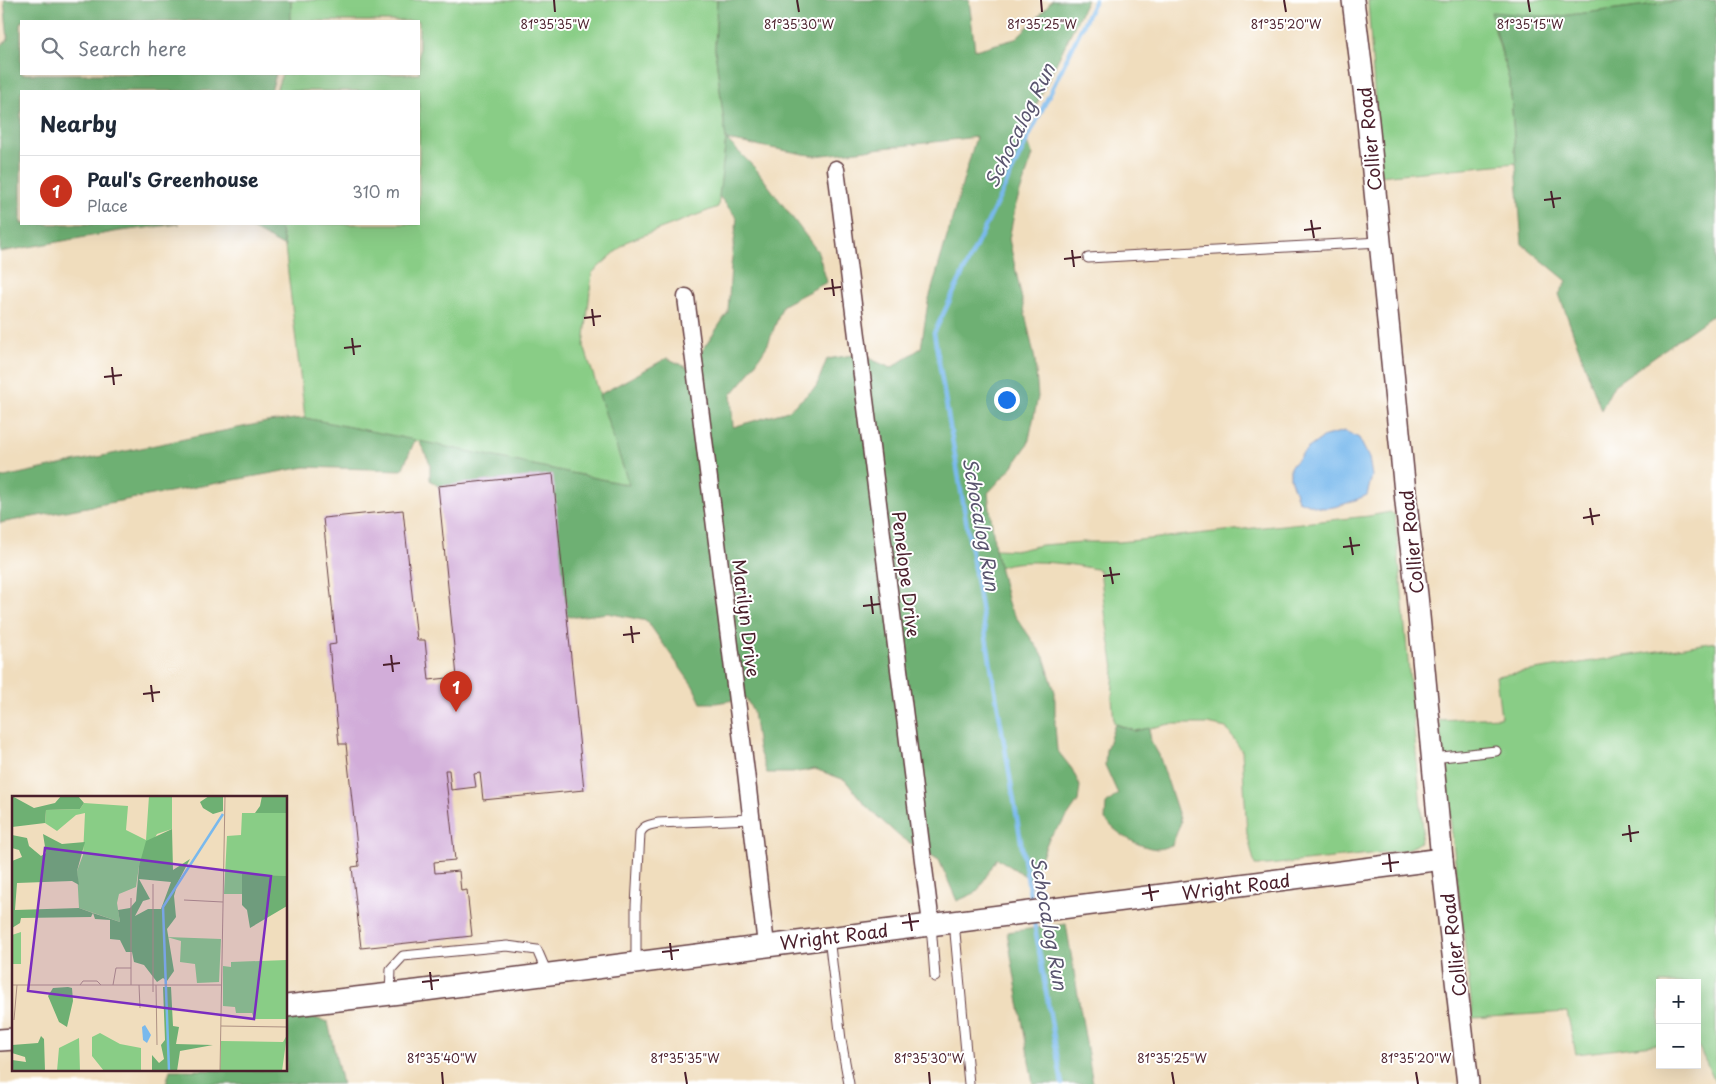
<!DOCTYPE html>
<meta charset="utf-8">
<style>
body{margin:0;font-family:"Playpen Sans",sans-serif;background:#f2f2f3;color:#1f2937}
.controls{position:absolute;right:15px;bottom:15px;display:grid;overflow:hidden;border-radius:0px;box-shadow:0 5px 20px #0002}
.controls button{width:45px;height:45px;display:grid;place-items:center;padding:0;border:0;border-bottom:1px solid #e0e1e3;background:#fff;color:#1f2937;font:25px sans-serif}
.you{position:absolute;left:1006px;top:399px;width:18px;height:18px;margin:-12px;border:4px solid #fff;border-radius:50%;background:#1a73e8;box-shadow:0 0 0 8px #1a73e833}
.badge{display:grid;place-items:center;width:32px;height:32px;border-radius:50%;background:#c8321e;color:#fff;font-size:16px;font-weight:700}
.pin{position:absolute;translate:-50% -41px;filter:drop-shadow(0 1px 2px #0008)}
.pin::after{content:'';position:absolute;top:26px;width:18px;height:15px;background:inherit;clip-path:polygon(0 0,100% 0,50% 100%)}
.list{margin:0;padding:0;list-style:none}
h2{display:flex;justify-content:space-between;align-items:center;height:65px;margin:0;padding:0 20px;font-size:21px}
h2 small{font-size:16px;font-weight:400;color:#747a83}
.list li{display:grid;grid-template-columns:32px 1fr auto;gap:15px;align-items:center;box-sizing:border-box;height:70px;padding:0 20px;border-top:1px solid #e0e1e3}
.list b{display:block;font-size:19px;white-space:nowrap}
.list p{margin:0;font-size:16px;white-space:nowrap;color:#747a83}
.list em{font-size:16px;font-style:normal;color:#747a83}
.icon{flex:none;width:28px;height:28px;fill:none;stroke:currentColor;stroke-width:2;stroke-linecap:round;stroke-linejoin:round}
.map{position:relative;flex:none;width:1716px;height:1084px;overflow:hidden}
.search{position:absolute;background:#fff;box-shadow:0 5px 20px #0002;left:20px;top:20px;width:400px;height:55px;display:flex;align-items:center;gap:12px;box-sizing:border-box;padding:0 18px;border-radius:0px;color:#747a83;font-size:19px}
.panel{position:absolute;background:#fff;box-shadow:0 5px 20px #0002;left:20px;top:90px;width:400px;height:135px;border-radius:0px}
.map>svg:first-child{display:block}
</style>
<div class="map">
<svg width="1716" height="1084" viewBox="0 0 1716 1084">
<rect width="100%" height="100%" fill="#fff"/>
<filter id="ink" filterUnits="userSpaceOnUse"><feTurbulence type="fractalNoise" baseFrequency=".02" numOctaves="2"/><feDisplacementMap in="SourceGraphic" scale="10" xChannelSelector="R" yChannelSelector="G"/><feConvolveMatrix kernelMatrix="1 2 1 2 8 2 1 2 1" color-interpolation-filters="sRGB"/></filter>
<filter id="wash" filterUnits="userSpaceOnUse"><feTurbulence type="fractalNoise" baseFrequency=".0096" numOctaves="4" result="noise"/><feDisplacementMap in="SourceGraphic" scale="20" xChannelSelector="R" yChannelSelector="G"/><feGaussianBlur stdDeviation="1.12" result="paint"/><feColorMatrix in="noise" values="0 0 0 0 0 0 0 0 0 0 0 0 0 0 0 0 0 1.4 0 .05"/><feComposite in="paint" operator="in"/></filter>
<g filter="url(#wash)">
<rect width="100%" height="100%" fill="#f0ddbd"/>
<g fill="#89cd86" stroke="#6a7658">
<polygon points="291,0 717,0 715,49 726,139 718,207 628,241 592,273 584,346 629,485 305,418 285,247 279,224 419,224 419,91 276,91 282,74 419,74 419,21 290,21"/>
<polygon points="1368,0 1687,0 1553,17 1493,23 1510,83 1516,163 1380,176"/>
<path d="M 1390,512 L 1395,515 L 1423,830 L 1420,842 L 1407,850 L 1268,865 L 1255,865 L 1247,834 L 1242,751 L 1226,728 L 1208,724 L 1170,724 L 1135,731 L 1114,723 L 1112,698 L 1114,668 L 1106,620 L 1100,570 C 1075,564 1022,557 999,567 L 995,549 L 1019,550 L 1041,545 L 1082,542 L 1120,542 L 1369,516 Z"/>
<polygon points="1716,642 1716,1084 1697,1043 1697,983 1660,983 1660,1044 1576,1054 1567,1012 1473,1018 1439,720 1501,717 1496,676"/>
</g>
<g fill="#6eb073" stroke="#5c684f" fill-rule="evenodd">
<polygon points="4,0 291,0 291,14 289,21 21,21 21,74 276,74 271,91 21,91 21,224 180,224 120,231 0,252 0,46 8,40"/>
<path d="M 717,0 L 969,0 L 975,50 L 1015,39 L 1040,15 L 1052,0 L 1087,0 L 1022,134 L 1033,155 L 1016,204 L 1009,239 L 1035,360 L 1038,397 L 1028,444 L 1012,467 L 988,493 L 995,549 L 1009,607 L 1044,657 L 1055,692 L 1055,726 L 1057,750 L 1072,769 L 1080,786 L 1078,801 L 1065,820 L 1049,838 L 1040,861 L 1030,879 L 997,858 L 977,892 L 957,901 L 939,860 L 900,837 L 867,807 L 845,780 L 815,769 L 792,773 L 767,773 L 758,748 L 753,712 L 746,698 L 716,703 L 701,703 L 693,686 L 647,621 L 608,613 L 575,617 L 567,616 L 552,475 L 438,486 L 430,480 L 430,463 L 419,441 L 629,485 L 599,395 L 667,358 L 690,369 L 728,312 L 731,266 L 737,218 L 719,196 L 726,139 L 715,49 ZM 976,137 L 928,302 L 921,348 L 891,368 L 859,354 L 827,359 L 816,387 L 788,411 L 733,427 L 731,395 L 748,375 L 768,344 L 783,305 L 827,282 L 818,252 L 756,169 L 727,140 L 815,156 Z"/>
<polygon points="1687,0 1716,0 1716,313 1614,385 1601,410 1559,294 1567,281 1522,244 1510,83 1491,12 1553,17"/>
<polygon points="242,224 279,224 285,247"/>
<polygon points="305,418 415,440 402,470 305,467 0,523 0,478 78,461 267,422"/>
<path d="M 1115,724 L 1135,731 L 1149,728 L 1151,741 L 1159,755 L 1181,822 L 1172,845 C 1168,846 1162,849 1157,849 C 1137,847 1118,834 1105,820 L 1106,804 L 1118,794 L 1105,765 L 1106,750 Z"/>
<polygon points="1066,924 1093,1084 1033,1084 1007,932"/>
<polygon points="301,1014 328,1022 342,1084 166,1084 170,1070 286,1070 286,1016"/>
</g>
<path fill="#79b9ed" stroke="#626c8c" d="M 1345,431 L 1359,438 L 1369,458 L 1372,476 L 1367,495 C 1356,500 1337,508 1325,508 C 1316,508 1306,503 1298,500 L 1290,478 L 1290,467 L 1307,449 L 1325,436 Z"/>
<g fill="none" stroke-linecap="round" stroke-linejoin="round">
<g stroke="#79b9ed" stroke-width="4.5">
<polyline points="1032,906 934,333 1095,0"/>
<polyline points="1033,916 1062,1084"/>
</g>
</g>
<g id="blocks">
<polygon fill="#d2add9" points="553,474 584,790 483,800 480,773 474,774 476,787 451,790 449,770 445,770 455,860 434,862 435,873 459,871 461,891 467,890 472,936 361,948 352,867 359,866 346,744 339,744 329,645 336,644 323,518 403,510 417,640 425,640 429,680 457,677 438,486"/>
</g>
</g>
<g filter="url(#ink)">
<use href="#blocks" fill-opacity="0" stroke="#633c41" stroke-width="1"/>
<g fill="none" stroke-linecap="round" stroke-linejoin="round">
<defs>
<g id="service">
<polyline points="1088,258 1380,242"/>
<polyline points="1433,758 1496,751"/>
<polyline points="954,922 969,1084"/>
<polyline points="931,924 935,977"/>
<polyline points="829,937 841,1040 849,1084"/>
<path d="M 636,962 L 636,906 L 640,833 C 644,825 650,825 658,823 L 752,819"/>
<polyline points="390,994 391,969 403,956 507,946 537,950 547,973"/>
</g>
<g id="minor">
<polyline points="836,169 931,924"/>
<polyline points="686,297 746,772 766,945"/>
</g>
<g id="tertiary">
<polyline points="1353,0 1368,121 1408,522 1417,595 1442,859 1468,1084"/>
<polyline points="286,1006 417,991 1442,859"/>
<polyline points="0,1040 14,1039"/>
</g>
</defs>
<use href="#service" stroke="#633c41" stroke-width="11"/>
<use href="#minor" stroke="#633c41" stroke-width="19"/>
<use href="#tertiary" stroke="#633c41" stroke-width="24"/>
<use href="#service" stroke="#fff" stroke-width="9"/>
<use href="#minor" stroke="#fff" stroke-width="16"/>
<use href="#tertiary" stroke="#fff" stroke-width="21"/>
</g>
</g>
<path fill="none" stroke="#4a1f2b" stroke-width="2" d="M 554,0 L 555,12M 797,0 L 799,12M 1041,0 L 1042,12M 1284,0 L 1286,12M 1528,0 L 1530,12M 1551,191 L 1554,208M 1544,200 L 1561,198M 1311,220 L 1314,238M 1304,230 L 1321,228M 1072,250 L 1074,267M 1064,259 L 1081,257M 832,279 L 834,296M 824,289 L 841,287M 592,309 L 594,326M 584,318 L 601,316M 352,338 L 354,355M 344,348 L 361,346M 112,367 L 114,385M 104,377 L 122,375M 1590,508 L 1593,525M 1583,518 L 1600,515M 1350,537 L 1353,555M 1343,547 L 1360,545M 1110,567 L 1113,584M 1103,576 L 1120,574M 871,596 L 873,614M 863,606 L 880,604M 631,626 L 633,643M 623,635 L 640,633M 391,655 L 393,672M 383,665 L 400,663M 151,685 L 153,702M 143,694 L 160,692M 1629,825 L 1631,842M 1622,835 L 1639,832M 1389,854 L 1391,872M 1382,864 L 1399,862M 1149,884 L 1152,901M 1142,894 L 1159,891M 909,913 L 912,931M 902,923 L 919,921M 670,943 L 672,960M 662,952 L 679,950M 430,972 L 432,990M 422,982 L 439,980M 442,1072 L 443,1084M 685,1072 L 687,1084M 929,1072 L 930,1084M 1172,1072 L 1174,1084M 1416,1072 L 1418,1084"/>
<g text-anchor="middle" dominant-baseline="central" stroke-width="4" stroke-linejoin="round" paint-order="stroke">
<g font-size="18" fill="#4a1f2b" stroke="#fff">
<text transform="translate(1369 139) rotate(-96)">Collier Road</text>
<text transform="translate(1411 542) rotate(-96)">Collier Road</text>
<text transform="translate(907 574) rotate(83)">Penelope Drive</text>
<text transform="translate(747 618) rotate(83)">Marilyn Drive</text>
<text transform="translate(1236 886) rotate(-7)">Wright Road</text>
<text transform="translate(834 936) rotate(-7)">Wright Road</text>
<text transform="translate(1453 945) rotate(-97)">Collier Road</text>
</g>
<g font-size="19" font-style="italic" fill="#5a556f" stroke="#fff">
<text transform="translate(1019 125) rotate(-64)">Schocalog Run</text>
<text transform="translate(982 524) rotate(80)">Schocalog Run</text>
<text transform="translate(1050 923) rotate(80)">Schocalog Run</text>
</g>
</g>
<g transform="translate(12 796)">
<rect width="275" height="275" fill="#f0ddbd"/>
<path d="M 137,0 L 160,0 L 160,33 L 145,38 L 127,70 L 124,91 L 107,98 L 105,107 L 108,126 L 67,112 L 65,75 L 71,59 L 73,17 L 64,19 L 45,35 L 33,27 L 34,14 L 68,13 L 72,7 L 116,10 L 114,34 L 134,44 ZM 230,17 L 275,17 L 275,80 L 230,79 L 230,98 L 212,98 L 215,40 L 229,39 ZM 9,136 L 9,168 L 0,168 L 0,139 ZM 155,141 L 209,143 L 207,186 L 185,187 L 183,168 L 168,166 L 169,145 ZM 275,164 L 275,223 L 242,223 L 240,217 L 224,217 L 223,211 L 211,210 L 211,170 L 219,171 L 219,166 ZM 88,237 L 108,248 L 129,252 L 129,275 L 92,275 L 80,260 L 80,241 ZM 275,239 L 270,275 L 208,275 L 209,245 L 271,246 ZM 67,242 L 68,275 L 45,275 L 47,252 Z" fill="#89cd86"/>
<path d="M 0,0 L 22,12 L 43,7 L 49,0 L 66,0 L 72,7 L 68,13 L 34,14 L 33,27 L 0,31 ZM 197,0 L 211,0 L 211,15 L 201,18 L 191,12 L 188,6 ZM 250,0 L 275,0 L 275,17 L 243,17 L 248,10 ZM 160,33 L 161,74 L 178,63 L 166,86 L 162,100 L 164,121 L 155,133 L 162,175 L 155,185 L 151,182 L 145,186 L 132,169 L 122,166 L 120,156 L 114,156 L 108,144 L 98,143 L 98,124 L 83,123 L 81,117 L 108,126 L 106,114 L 118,112 L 124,105 L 127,70 L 134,45 ZM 127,83 L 159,86 L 149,113 L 136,113 L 123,120 L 131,105 L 138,103 ZM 31,38 L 50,48 L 73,46 L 65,75 L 67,89 L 60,85 L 5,87 L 3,114 L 67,112 L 81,117 L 79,121 L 9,122 L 8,127 L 0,132 L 0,65 L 10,61 L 7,54 L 0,52 L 0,39 L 15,42 L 17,50 L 29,60 L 34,57 ZM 230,78 L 275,80 L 275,110 L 238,132 L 235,114 L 230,109 ZM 56,191 L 60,192 L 61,205 L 55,231 L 47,226 L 36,200 L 41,192 ZM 151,191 L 159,191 L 161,230 L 167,231 L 164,248 L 201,249 L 168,255 L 165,275 L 140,275 L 140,259 L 147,267 L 152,263 L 149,249 L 153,244 ZM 29,240 L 32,243 L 33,275 L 0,275 L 0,264 L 14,266 L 13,261 L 0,257 L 0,249 L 26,247 Z" fill="#6eb073" fill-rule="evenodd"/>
<path d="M 133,229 L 139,239 L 135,247 L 131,244 L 130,231 Z" fill="#79b9ed"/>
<path fill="none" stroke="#79b9ed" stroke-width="2.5" d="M 157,275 L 151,111 L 211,18"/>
<path fill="none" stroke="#ae9183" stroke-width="1" d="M 141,88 L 141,196M 119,102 L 119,189M 172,104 L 211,106M 0,189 L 209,189M 68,189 L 71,185 L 85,185 L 89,189M 101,189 L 104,172 L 119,172M 127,189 L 128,212M 144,189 L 145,249M 2,224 L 5,189M 209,230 L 275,231M 208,275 L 213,0"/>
<path fill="#7b2cbf" fill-opacity="0.15" stroke="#7b2cbf" stroke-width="2.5" d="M 33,52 L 259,80 L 242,223 L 16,195 Z"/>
<rect width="275" height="275" fill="none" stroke="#4a1f2b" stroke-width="2.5"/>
</g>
<g font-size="12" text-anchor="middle" fill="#4a1f2b" stroke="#fff" stroke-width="4" stroke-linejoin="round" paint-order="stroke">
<text x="555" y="29">81°35'35"W</text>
<text x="799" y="29">81°35'30"W</text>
<text x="1042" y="29">81°35'25"W</text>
<text x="1286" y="29">81°35'20"W</text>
<text x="1530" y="29">81°35'15"W</text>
<text x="442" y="1063">81°35'40"W</text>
<text x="685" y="1063">81°35'35"W</text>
<text x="929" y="1063">81°35'30"W</text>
<text x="1172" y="1063">81°35'25"W</text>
<text x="1416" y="1063">81°35'20"W</text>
</g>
</svg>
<div class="controls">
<button>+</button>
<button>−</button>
</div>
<div class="you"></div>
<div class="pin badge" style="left:456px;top:712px">1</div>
<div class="search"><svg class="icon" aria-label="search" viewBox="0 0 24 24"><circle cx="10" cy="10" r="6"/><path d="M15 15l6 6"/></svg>Search here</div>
<section class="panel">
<h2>Nearby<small></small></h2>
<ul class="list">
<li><span class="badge">1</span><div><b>Paul's Greenhouse</b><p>Place</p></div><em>310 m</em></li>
</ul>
</section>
</div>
